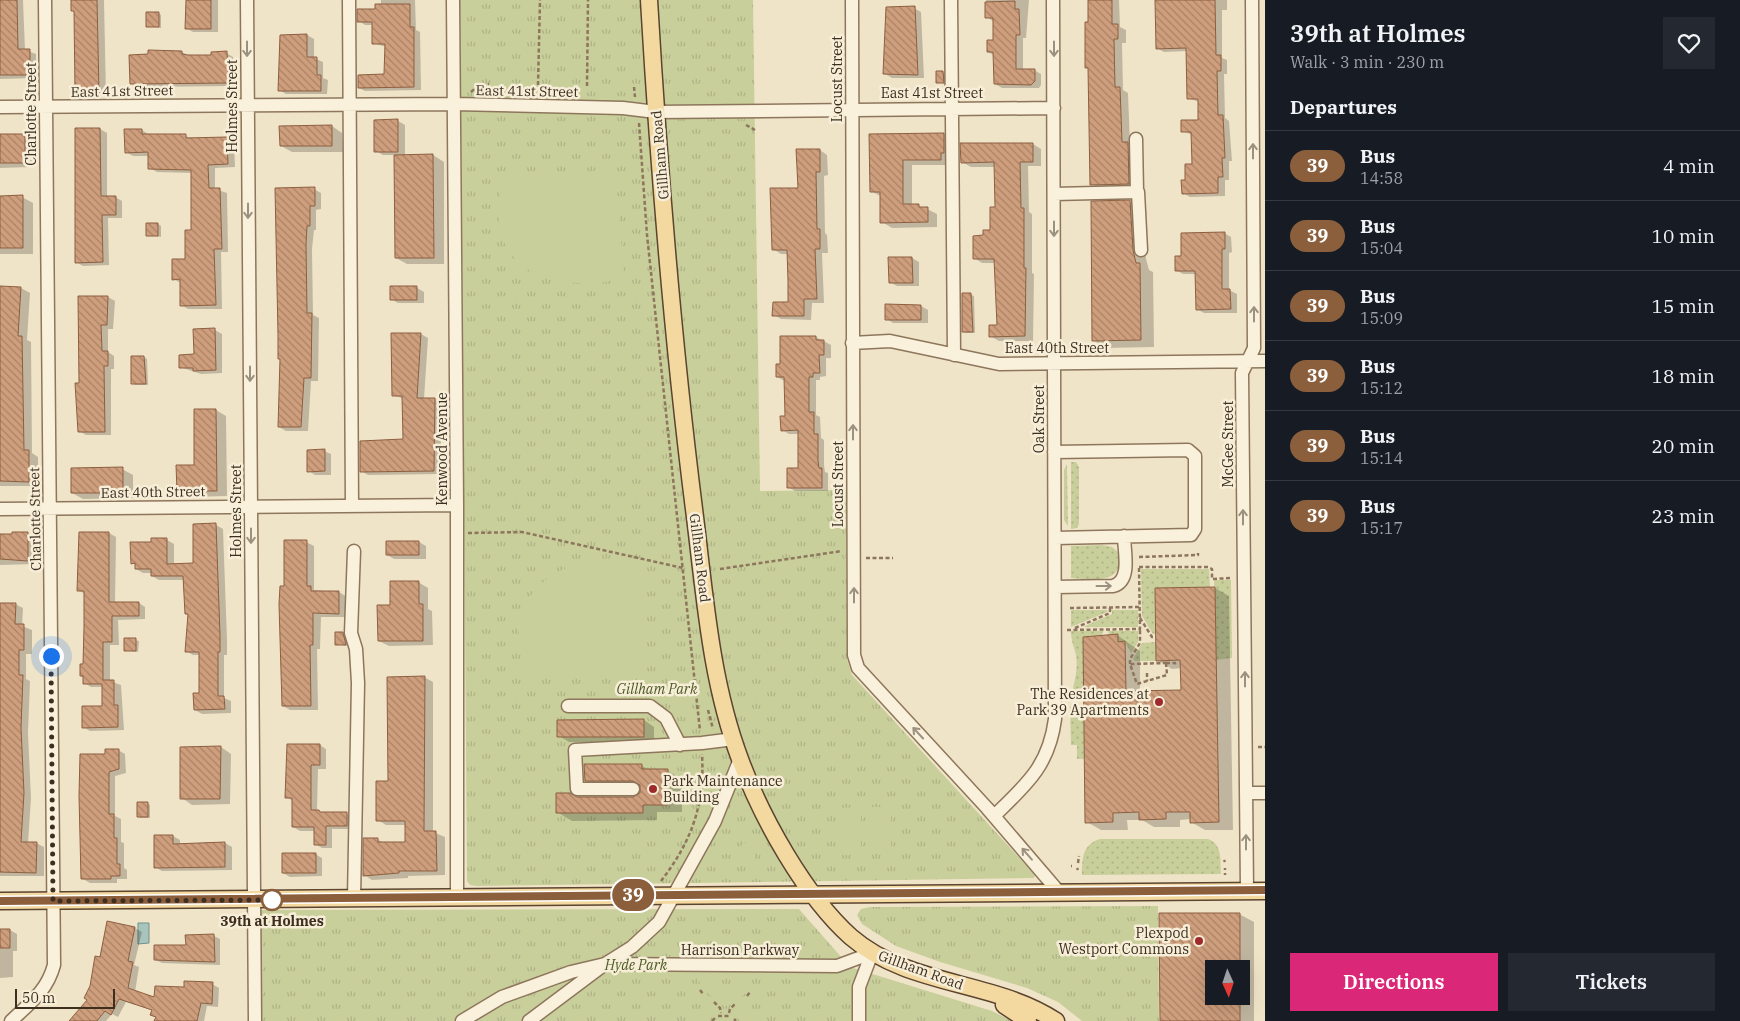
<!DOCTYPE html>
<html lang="en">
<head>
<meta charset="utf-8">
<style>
  body { margin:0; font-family:"IBM Plex Serif",serif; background:#242831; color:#f1f3f6; height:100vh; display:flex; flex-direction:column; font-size:19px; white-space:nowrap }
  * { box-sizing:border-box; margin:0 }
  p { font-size:16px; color:#9ea1a6 }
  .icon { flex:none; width:28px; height:28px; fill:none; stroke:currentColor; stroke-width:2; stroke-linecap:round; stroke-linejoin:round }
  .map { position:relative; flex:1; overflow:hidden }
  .drawer { display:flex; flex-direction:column; background:#171b24; width:475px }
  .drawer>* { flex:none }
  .badge { padding:0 10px; border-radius:16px; font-size:18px; line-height:32px }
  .needle { width:32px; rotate:177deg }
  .controls { position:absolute; left:1205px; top:960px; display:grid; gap:10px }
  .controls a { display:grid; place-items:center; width:45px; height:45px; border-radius:0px; background:#171b24; box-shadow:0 5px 20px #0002; font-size:25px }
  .scale { position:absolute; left:15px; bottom:12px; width:100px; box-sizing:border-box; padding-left:5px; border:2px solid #3d2e20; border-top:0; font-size:14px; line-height:18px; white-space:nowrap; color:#3d2e20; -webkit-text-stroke:4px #f7eed8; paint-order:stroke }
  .you { position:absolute; width:25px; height:25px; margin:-12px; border:4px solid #fff; border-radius:50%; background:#1a73e8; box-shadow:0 0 0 8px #1a73e833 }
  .map>.badge { position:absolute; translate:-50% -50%; box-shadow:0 0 0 2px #fff }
  h2 { padding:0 25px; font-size:19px; line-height:45px }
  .round { display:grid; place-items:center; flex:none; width:52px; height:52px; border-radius:0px; background:#242831 }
  .headline { display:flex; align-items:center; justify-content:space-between; height:85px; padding:0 25px }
  h1 { font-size:24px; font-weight:600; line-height:38px }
  .cta { display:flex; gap:10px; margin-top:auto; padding:10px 25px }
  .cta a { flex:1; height:58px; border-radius:0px; background:#db2777; color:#fff; font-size:20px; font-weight:600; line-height:58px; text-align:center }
  .cta a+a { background:#242831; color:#f1f3f6 }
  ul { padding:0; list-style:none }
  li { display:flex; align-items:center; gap:15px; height:70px; padding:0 25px; border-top:1px solid #363941 }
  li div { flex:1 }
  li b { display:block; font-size:19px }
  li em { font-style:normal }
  li .badge { min-width:55px; font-weight:700; text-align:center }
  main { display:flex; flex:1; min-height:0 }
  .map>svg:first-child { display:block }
  .grass { fill:url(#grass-dots) }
  .park { fill:url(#park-tufts) }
  .garden { fill:#c9cf9b }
  .water { fill:#a9c4bc; stroke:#6f938a }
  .shadow { fill:#0003; fill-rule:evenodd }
  .building { fill:url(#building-back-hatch); stroke:#8d5f41 }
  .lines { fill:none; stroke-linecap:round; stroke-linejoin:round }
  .minor-casing { stroke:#8d765c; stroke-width:15 }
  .major-casing { stroke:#5b4430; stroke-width:19 }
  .path { stroke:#8d765c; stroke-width:2.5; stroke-dasharray:4 2.5; stroke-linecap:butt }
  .minor { stroke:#faf1dc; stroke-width:12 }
  .major { stroke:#f3d9a0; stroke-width:16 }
  .oneway { stroke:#9c907e }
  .line-casing { stroke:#fff; stroke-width:11 }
  .line { stroke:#8b5e3c; stroke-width:8 }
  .walk { stroke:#3d2e20; stroke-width:5; stroke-dasharray:0 9 }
  .poi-dot { fill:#9e2a2b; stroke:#f7eed8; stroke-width:2 }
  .stop-dot { fill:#fff; stroke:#8b5e3c; stroke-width:2.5 }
  .labels { text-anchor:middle; stroke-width:5; stroke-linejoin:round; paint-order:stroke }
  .street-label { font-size:14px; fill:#3d2e20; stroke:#f7eed8 }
  .park-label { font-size:14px; font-style:italic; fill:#4d5a26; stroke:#f7eed8 }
  .poi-label { font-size:14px; fill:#3d2e20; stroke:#f7eed8; text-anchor:end }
  .stop-label { font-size:14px; font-weight:bold; fill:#3d2e20; stroke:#f7eed8 }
</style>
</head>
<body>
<main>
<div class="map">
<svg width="1265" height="1021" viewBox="0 0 1265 1021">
  <defs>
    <pattern id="grass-dots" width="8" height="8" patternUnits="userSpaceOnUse" patternTransform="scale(1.25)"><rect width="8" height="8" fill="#c9cf9b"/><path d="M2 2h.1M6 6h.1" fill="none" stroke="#aeb285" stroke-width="1.8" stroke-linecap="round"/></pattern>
    <pattern id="park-tufts" width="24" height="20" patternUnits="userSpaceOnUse" patternTransform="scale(1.25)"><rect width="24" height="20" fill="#c9cf9b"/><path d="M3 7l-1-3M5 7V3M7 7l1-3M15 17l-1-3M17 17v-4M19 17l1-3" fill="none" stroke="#aeb285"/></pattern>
    <pattern id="building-back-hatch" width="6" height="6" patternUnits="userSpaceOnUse" patternTransform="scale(1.25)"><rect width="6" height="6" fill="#cf9f7d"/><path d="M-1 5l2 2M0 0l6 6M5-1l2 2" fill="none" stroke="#a98266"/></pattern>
  </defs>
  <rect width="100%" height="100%" fill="#f0e4c8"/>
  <path class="grass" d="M1071 462H1076L1079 467V524L1077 528 1071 529Z
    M1067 464 1068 526 1064 520V470Z
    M1102 545 1112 547 1118 552C1127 584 1093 580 1071 578V546Z
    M1141 569H1209L1210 587 1155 588 1156 634H1153L1142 616Z
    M1214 580H1231L1232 658 1216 660Z
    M1071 610H1107V612L1071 627Z
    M1112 610H1138V627H1083L1112 614Z
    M1071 631H1103L1084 692H1072C1075 680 1078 668 1076 655 1074 647 1071 641 1071 631Z
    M1108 631H1138V642L1131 653 1125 642H1118V634H1109Z
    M1156 642V661H1135L1133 659 1142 643Z
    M1070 706H1084V759H1077V745H1071Z
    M1100 839H1208C1223 844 1220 861 1221 874L1082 875C1082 860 1082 844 1100 839Z"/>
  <path class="park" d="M460 0H753L760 491 846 490 847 659 852 675 1035 875 1034 878 477 886 470 885 467 881Z
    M1158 906 1159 1021H1082L1058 1002 1027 988 940 962 896 946 862 924 857 915 861 909 870 907Z
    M799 909 850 967 992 1011 1012 1021H262L261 910Z"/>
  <path class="garden" d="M605 170 616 179 624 274C614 283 594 284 580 283 516 282 485 241 504 178Z
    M599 561H616L646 565 642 669 632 677 528 674C520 658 515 626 523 609 528 596 543 581 554 574 566 566 585 564 599 561Z
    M861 807V855H839V808Z
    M868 807H891V854H869Z
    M744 842 755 856V864L736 865 734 863 736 853Z
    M698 977H708C711 993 726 996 738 989L745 977H753L746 993 724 1007C716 994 702 997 698 977Z
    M694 984 701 996 716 1008 715 1013 709 1021H702L708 1012V1007L689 991V986Z
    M757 985 765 986V992L741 1011 748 1021H740L734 1014V1008L749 998Z"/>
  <path class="water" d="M138 923H149V943L138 944Z"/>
  <path class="shadow" d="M0 0H23L25 50 36 54V78L0 79Z
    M72 0H104L106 96H83L77 92 75 12 72 11Z
    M186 0H218V32H193L186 28Z
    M381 0H415L416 30 420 32 421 90 365 91 359 88 385 75 386 47 373 43V25H365L359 21 376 10 381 5Z
    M986 0H1029L1026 38H1023V70H1034L1041 74V85L1039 88H1002L995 84V56L988 52 994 41V22L987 17Z
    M1090 0H1119L1120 27 1126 30V43H1122L1123 90 1128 93 1130 145 1135 148 1136 188 1100 189 1092 184 1090 69 1086 67Z
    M1156 0H1227V10H1222V58L1227 60V74H1224L1225 118 1229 121 1232 161H1229V180H1225V196L1190 197 1183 193 1193 165 1192 135 1183 131 1199 121V102L1188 98 1187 51 1164 52 1157 48Z
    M914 8 921 12 924 78H892L885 74Z
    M158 13 161 15V28L147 26Z
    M307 35 314 39V58L323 62V78L328 80 327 94H286L279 90Z
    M182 52 189 56H213L226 53 233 57 234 86 138 87 131 83Z
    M937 72 946 74V84L937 82Z
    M376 121H398L405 125V156L433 155 444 162V264H407L396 258 395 155H383L376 151Z
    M332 126 342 133 343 152H292L281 146Z
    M100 129 107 133V197H115L122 201V218H108L109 265 83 266 76 262Z
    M142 130 148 134 186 136 192 139 227 138 234 142 235 167 215 168V189L227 193 228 252H221L222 309H188L181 305V283L173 279 186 260 192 231V173L157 172 150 168V156H133L126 152Z
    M944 134 954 140 950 165H912V206L927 209 937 214V227L892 228 882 222V197L871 191 870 135Z
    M0 136H25L32 140V167L0 168Z
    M962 144H1033L1041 149V166H1028L1029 212 1032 214V273L1034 274 1033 341H999L990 336 998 326 995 263H982L974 258 984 237 991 231 996 209V167H971L962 162Z
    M820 150 827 155 828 175 824 176 825 233 827 235 828 253H822L824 303H812L811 320 781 319 774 315 790 303 788 254H781L773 249 799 189Z
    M276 189H314L321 193V209L316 210V230H314L312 249 313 315 319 318 318 381H311L308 431H286L279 427 282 400Z
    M0 197H22L33 203V254H0Z
    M1130 202 1143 209 1146 259 1149 270 1153 272 1154 347 1106 348 1093 340Z
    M158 224 161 226V237L148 235Z
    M1224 233 1231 237 1232 252 1229 253V290L1237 294V313H1204L1197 309V274H1183L1176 270Z
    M890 258H912L919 262V286H897L890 282Z
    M0 288H21L30 293 27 340 31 342 32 453 38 457V486H0Z
    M417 288 424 292V303H398L391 299Z
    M971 295 974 296 975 333H966L963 332Z
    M108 297 115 301 113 329H108V352L114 356V369H111V435H86L79 431 80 384Z
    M921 306 928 310V323H893L887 319Z
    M215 330 222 334V373L201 374 180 367 195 356Z
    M421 334 428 338 424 399H435L442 403 440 474 368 475 361 471 405 441 404 399 393 395Z
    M816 337 831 345V358H826V376L820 377V380H816V415L820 417 821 438 824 440V465L825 472 828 473V491H795L788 487 799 469V434H789L782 430 786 417 785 381 777 377 781 365Z
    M144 357 147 359 148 385H136L133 384Z
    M216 410 226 416 227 496 189 497 178 490 195 466Z
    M324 451 331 454V475H315L309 471Z
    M122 469 133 475V498L83 499 72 493Z
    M216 525 223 529 227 640V655H224V698L231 701V713L202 714 195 710 201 694 200 655H193L186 651 189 614 185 580H159L152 576V573H143L136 569V565L132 563 152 543 167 540 174 544V565L194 564Z
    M109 533 116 537 115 603H139L145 607V619L118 620 119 645H110V681L121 685 124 730 90 731 83 727 103 707V687H91L84 683V677L81 676 84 665 85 594 78 590Z
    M28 534 35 538V564L0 565V535Z
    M306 542 314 546V590L339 592 347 597V617H321L320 649H317L318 710H290L283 706 285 588Z
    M387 542H419L426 546V559H394L387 555Z
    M418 582 428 588V609L432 611 433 645 389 646 379 641 391 606Z
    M1215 588 1229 596 1233 830H1205L1191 822V819L1180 820V827H1154L1142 820H1127L1128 830H1101L1087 822 1117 635 1140 651V692H1182V668L1172 669 1157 660Z
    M0 604H15L23 608 22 626 32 630V654H26V679L30 681 28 733 31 798 28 843H36L44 847V876H0Z
    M343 633 346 635 348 646 336 644Z
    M135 640 139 641 138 652 125 650Z
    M424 677 433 682V832L445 837V875L408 876V878L372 880 364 875 378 840 385 843H406V825H386L378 820Z
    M644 720 654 727V742H569L559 736Z
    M320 745 326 749V769H318L317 811 324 813 347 814 354 817V829H332V848H322L315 844V831H300L293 827V801L286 797Z
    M221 747 231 754 230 804 192 805 182 798Z
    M118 750 125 754 126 773 115 776V816L121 819V842L124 843V868L127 870V879H117V883H90L83 879 106 755Z
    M641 765 650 771H668L682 779V812H657V820L572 821 557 812 577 798H633L641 793V789H600L586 780Z
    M147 803 150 805V818H141L138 817Z
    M173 836 180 840V845L225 843 232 847V870L162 871 155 867Z
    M315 854 322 858V876L290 877 283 873Z
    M1239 914 1254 922V1021H1161ZM1214 969H1241V996H1214Z
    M108 922 135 928 142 932 134 965 139 967 135 992 155 999 185 988 212 984 219 988 218 1007 207 1006 204 1021H156L157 1017 153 1010 126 1002 118 1017 112 1014 106 1021H71L89 999Z
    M0 930H10L17 934V951H13V977L0 978Z
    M214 936 220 939V965L162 963 156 960Z"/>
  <path class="building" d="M0 0H17L18 49H30V75H0Z
    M71 0H97L99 93H75L74 11H71Z
    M186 0H211V29H185Z
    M1088 0H1112V24H1118V39H1114L1115 87H1120L1122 142H1128L1129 184 1090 185 1088 68H1085V22H1088Z
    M1155 0H1215L1216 55H1221V71H1217L1218 115H1223L1225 158H1222L1223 177H1218V193L1182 194 1181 180H1185V164H1192L1191 132H1181V120H1198V99H1187L1186 48 1156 49Z
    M1015 1V9H1019L1020 35H1016V69H1035V81L1031 85 994 84 993 52H987V40H993V18H985V2Z
    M375 4H410V27H414V87L358 88V75L384 74 385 44H372V22H357V9H375Z
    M915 6 918 75 883 74 886 7Z
    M146 12H159V27H146Z
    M307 34V57H317V75H321V91H278L280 35Z
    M148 50 182 51V54L188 55H211V52L227 51 228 83 130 84 129 55 148 54Z
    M936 71H943L944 83H936Z
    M398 119V152H374V120Z
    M332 125V146H280L279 126Z
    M75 128H100L101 196H116V215H102L103 262 75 263Z
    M124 129H142V134H186V138L227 137 228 164 208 165 209 188H220L222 249H214L216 305 180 306V279L172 280V259H185V230H191V170L148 169V152L125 153Z
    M944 133V153H941V160H903V204H919V207H928V222L880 223V192H870L869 134Z
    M0 134H25V163H0Z
    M960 143H1033V162H1020L1021 208H1024V268H1026L1025 336 989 337V325H997L994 259H973V236L983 235V230H990V207H995L994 162 961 163Z
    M796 149H820V172H816L817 229H820V249H815L817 299H804V316H772L773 302H788V281L787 250H772L770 188H798Z
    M433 154 434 258H395L394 155Z
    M315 187V206H310V226H307L306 244 307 313H312L311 378H304L301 427H278L280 359H278V335L275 188Z
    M23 195V248H0V196Z
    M1130 200 1133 250 1136 263H1140L1141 340 1092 341 1091 201Z
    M146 223H158V236H146Z
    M1225 232V249H1222V289H1230L1231 309 1196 310 1195 271H1175V256H1181V233Z
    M888 257H912L913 283H889Z
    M0 286 21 287 18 336H22L24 450H29V482L0 481Z
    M390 286H417V300H390Z
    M962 293H971L973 332H962Z
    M78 296H108L107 325H101L102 351H108V366H104L105 432H78L75 383H79Z
    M885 304 921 305V320H885Z
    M215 328 216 370 193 371V368H179V355L194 354 193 329Z
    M391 333H421L417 398H435L434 471 360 472V441L403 439 402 396H392Z
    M780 336H816V340H824V355H819L820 373H813V377H809V412H814V434H818V461L819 468H822V488H787V468H798V430L781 431 780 416H785L784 377H776V364H780Z
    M131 356H144L146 384H131Z
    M194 409H216L217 491H177L176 465H194Z
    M325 449V471L307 472V450Z
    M123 467V493H71V468Z
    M216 523 220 635V652H218V696H224L225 709 194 710 193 693H199V652H185L188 614H185L183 576H151V569H135V563L131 564 130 542H151V538H167V564L193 563V524Z
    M12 532H28V561L0 559V534H12Z
    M79 532H109V602H139V616H112V642H103V680H114V705H118V727L82 728V706H102V684H83V676H80V664H83L84 627V591H77Z
    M284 540H307V586H311V591H339V614L313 613V645H310L311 706H282L279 604 280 586H284Z
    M386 541H419V555H386Z
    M390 581H419V604H423V641H378L377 605H390Z
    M1215 587 1219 822 1190 823V812H1166V819L1139 820V812L1113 813V822L1085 823 1083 637 1118 634V642L1125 641 1126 691 1181 690 1180 660 1156 661 1155 588Z
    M0 603H16L15 624H24V650H19V675H23L21 728 24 793 21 842H37L36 873 0 872Z
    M335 632H343L346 645H335Z
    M124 638H136V651H124Z
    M425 676 424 831H436L437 871H399V873L363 876V838H378V842H405V821H376V781H388L387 677Z
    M644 719V737H557V720Z
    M287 744H320V765H311V810H319L320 812H347V826H326V845H314V827H292V798H285Z
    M221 746 220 799H180V747Z
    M105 749H119V769L109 772V814H114V838H117V864H120V876H111V879H81L79 796 80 754H105Z
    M584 764H642V769H668V805H643V813H556V793H570L577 797H633L640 793V785L633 781H585Z
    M137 802H148V817H137Z
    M154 835H173V844L225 842V867L154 868Z
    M282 853H316V873H282Z
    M1159 913H1240V969H1214V996H1240V1021H1160Z
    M107 921 135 927 128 961 133 962 128 988 154 997 155 986 184 987V981L213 982 212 1004 201 1003 197 1021H154L156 1017 150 1015 152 1010 119 999 111 1015 105 1011 97 1021H69L87 1000 84 998 90 986 95 956 100 957Z
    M0 929H10V948H0Z
    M214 934 215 962 154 960V945H186L185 935Z"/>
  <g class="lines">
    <g class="minor-casing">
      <path id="minor" d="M247 0 255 1021
        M349 0 352 506
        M453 0 457 505V898
        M852 0 854 655 858 668 987 808 1058 891
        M951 0 954 355
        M0 107 455 104 623 108 656 112 1054 108
        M1136 139 1137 192
        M1054 194 1138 192 1141 250
        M852 343 890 341 999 364 1265 361
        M1054 452 1188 450 1195 456V529L1191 535 1055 538
        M0 509 457 505
        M1055 587 1113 586C1132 581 1124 551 1124 536
        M568 706H650L666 718 680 745
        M633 789H577L575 750 702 743 734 739
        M1246 793H1265
        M994 816C1026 785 1049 766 1055 719L1053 0
        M1247 891 1242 373 1254 348 1252 0
        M354 899 358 683 356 649 351 633 354 551
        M11 1021C30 1003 47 991 54 965L45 0
        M462 1021 502 997 571 972 605 964 837 966 872 953
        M529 1021 605 964 632 947 659 922 715 821 740 759
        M859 1021V987L872 953"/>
    </g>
    <g class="major-casing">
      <path id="major" d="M649 0C659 172 673 345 695 517 705 598 711 682 740 759 761 817 805 896 851 937 909 987 994 980 1056 1021
        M0 901 1265 891
        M1004 1005 1028 1021"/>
    </g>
    <path class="path" d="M538 85 540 0
      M587 86 588 0
      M634 87 635 97
      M471 92 479 85 489 84
      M639 123 647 235 700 731
      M746 125 755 130
      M468 533 522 532 683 568
      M1139 557 1198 555V553
      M866 558H893
      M1139 567H1208L1212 569V579L1231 578
      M720 569 842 551
      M1070 608 1140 607
      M1140 618 1152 637H1156
      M1075 628 1110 613V608
      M1067 630 1140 629 1139 568
      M1166 663 1167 675 1137 684 1130 664Z
      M1166 663H1175V666
      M1130 664V659L1140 643V629
      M1147 673V681
      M708 710 713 729
      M1258 747H1265
      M1224 860 1225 862
      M1078 863 1079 856
      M1071 866H1072
      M1077 868 1078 870
      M1225 870V868
      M1225 873V875
      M661 881C692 841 705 804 702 754
      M700 990 704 995
      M747 996 750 992
      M714 1002 720 1008 721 1013
      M729 1013 730 1009 736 1003
      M718 1016H731
      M734 1019 736 1021
      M712 1021 715 1018"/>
    <use href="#minor" class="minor"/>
    <use href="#major" class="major"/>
  </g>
  <defs><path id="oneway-shaft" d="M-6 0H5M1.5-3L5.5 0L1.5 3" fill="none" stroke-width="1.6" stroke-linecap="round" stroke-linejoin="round" transform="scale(1.25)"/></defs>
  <g class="oneway">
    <use href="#oneway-shaft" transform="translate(247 49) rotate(90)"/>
    <use href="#oneway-shaft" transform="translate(1054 49) rotate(90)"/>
    <use href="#oneway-shaft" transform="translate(1253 151) rotate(-90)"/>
    <use href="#oneway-shaft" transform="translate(248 211) rotate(90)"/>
    <use href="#oneway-shaft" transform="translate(1054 229) rotate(90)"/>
    <use href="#oneway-shaft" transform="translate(1254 314) rotate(-90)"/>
    <use href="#oneway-shaft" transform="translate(250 374) rotate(90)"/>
    <use href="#oneway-shaft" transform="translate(853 432) rotate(-90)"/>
    <use href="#oneway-shaft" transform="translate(1243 517) rotate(-90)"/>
    <use href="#oneway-shaft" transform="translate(251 536) rotate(90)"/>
    <use href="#oneway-shaft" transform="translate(1104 586)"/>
    <use href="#oneway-shaft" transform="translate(854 595) rotate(-90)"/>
    <use href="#oneway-shaft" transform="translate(1245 679) rotate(-90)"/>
    <use href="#oneway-shaft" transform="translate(918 733) rotate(-133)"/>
    <use href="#oneway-shaft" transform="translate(1246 842) rotate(-90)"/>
    <use href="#oneway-shaft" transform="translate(1027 854) rotate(-131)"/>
  </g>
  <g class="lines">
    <g class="line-casing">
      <path id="line" d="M0 901 1265 890"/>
    </g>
    <use href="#line" class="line"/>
    <path class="walk" d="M51 656 53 901 272 900"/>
  </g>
  <g class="poi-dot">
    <circle cx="1159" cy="702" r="5"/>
    <circle cx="653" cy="789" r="5"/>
    <circle cx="1199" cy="941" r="5"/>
  </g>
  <circle class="stop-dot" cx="272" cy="900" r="10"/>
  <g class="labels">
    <g class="street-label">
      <text transform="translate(837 79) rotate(-90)" y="5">Locust Street</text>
      <text transform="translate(122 91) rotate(-1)" y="5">East 41st Street</text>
      <text transform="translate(527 91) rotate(1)" y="5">East 41st Street</text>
      <text x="932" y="98">East 41st Street</text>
      <text transform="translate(232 106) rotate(-90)" y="5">Holmes Street</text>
      <text transform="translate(31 114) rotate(-90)" y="5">Charlotte Street</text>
      <text transform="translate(660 155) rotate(-95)" y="5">Gillham Road</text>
      <text x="1057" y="353">East 40th Street</text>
      <text transform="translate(1039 419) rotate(-90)" y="5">Oak Street</text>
      <text transform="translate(1228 444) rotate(-90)" y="5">McGee Street</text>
      <text transform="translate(442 449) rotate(-90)" y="5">Kenwood Avenue</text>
      <text transform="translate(838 484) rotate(-90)" y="5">Locust Street</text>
      <text transform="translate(153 492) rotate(-1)" y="5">East 40th Street</text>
      <text transform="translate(236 511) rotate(-90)" y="5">Holmes Street</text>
      <text transform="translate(35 519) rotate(-91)" y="5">Charlotte Street</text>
      <text transform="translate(700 558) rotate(83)" y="5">Gillham Road</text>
      <text x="740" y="955">Harrison Parkway</text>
      <text transform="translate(921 970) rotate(20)" y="5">Gillham Road</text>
    </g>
    <g class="park-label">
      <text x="657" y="694">Gillham Park</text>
      <text x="636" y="970">Hyde Park</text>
    </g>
    <g class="poi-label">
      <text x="1149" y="699">The Residences at<tspan x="1149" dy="16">Park 39 Apartments</tspan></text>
      <text x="663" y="786" text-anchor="start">Park Maintenance<tspan x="663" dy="16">Building</tspan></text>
      <text x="1189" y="938">Plexpod<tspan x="1189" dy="16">Westport Commons</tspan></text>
    </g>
    <g class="stop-label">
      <text x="272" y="926">39th at Holmes</text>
    </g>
  </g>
</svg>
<div class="controls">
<a><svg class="needle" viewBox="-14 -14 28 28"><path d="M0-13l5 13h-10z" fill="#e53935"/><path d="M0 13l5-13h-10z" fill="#9ea1a6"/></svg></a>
</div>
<div class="scale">50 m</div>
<div class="you" style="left:51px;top:656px"></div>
<b class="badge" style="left:633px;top:895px;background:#8b5e3c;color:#fff">39</b>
</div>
<section class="drawer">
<div class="headline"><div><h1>39th at Holmes</h1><p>Walk · 3 min · 230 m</p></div><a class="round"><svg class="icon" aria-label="heart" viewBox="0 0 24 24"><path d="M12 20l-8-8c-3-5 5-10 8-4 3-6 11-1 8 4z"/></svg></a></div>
<h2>Departures</h2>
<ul>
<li><span class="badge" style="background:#8b5e3c;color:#fff">39</span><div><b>Bus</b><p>14:58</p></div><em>4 min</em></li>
<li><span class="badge" style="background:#8b5e3c;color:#fff">39</span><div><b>Bus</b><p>15:04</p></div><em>10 min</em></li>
<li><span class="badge" style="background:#8b5e3c;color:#fff">39</span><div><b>Bus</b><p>15:09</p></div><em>15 min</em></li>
<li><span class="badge" style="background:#8b5e3c;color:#fff">39</span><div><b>Bus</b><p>15:12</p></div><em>18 min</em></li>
<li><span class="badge" style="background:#8b5e3c;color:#fff">39</span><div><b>Bus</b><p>15:14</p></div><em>20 min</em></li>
<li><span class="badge" style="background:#8b5e3c;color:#fff">39</span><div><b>Bus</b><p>15:17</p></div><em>23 min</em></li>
</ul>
<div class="cta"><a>Directions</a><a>Tickets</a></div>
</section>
</main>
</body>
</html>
